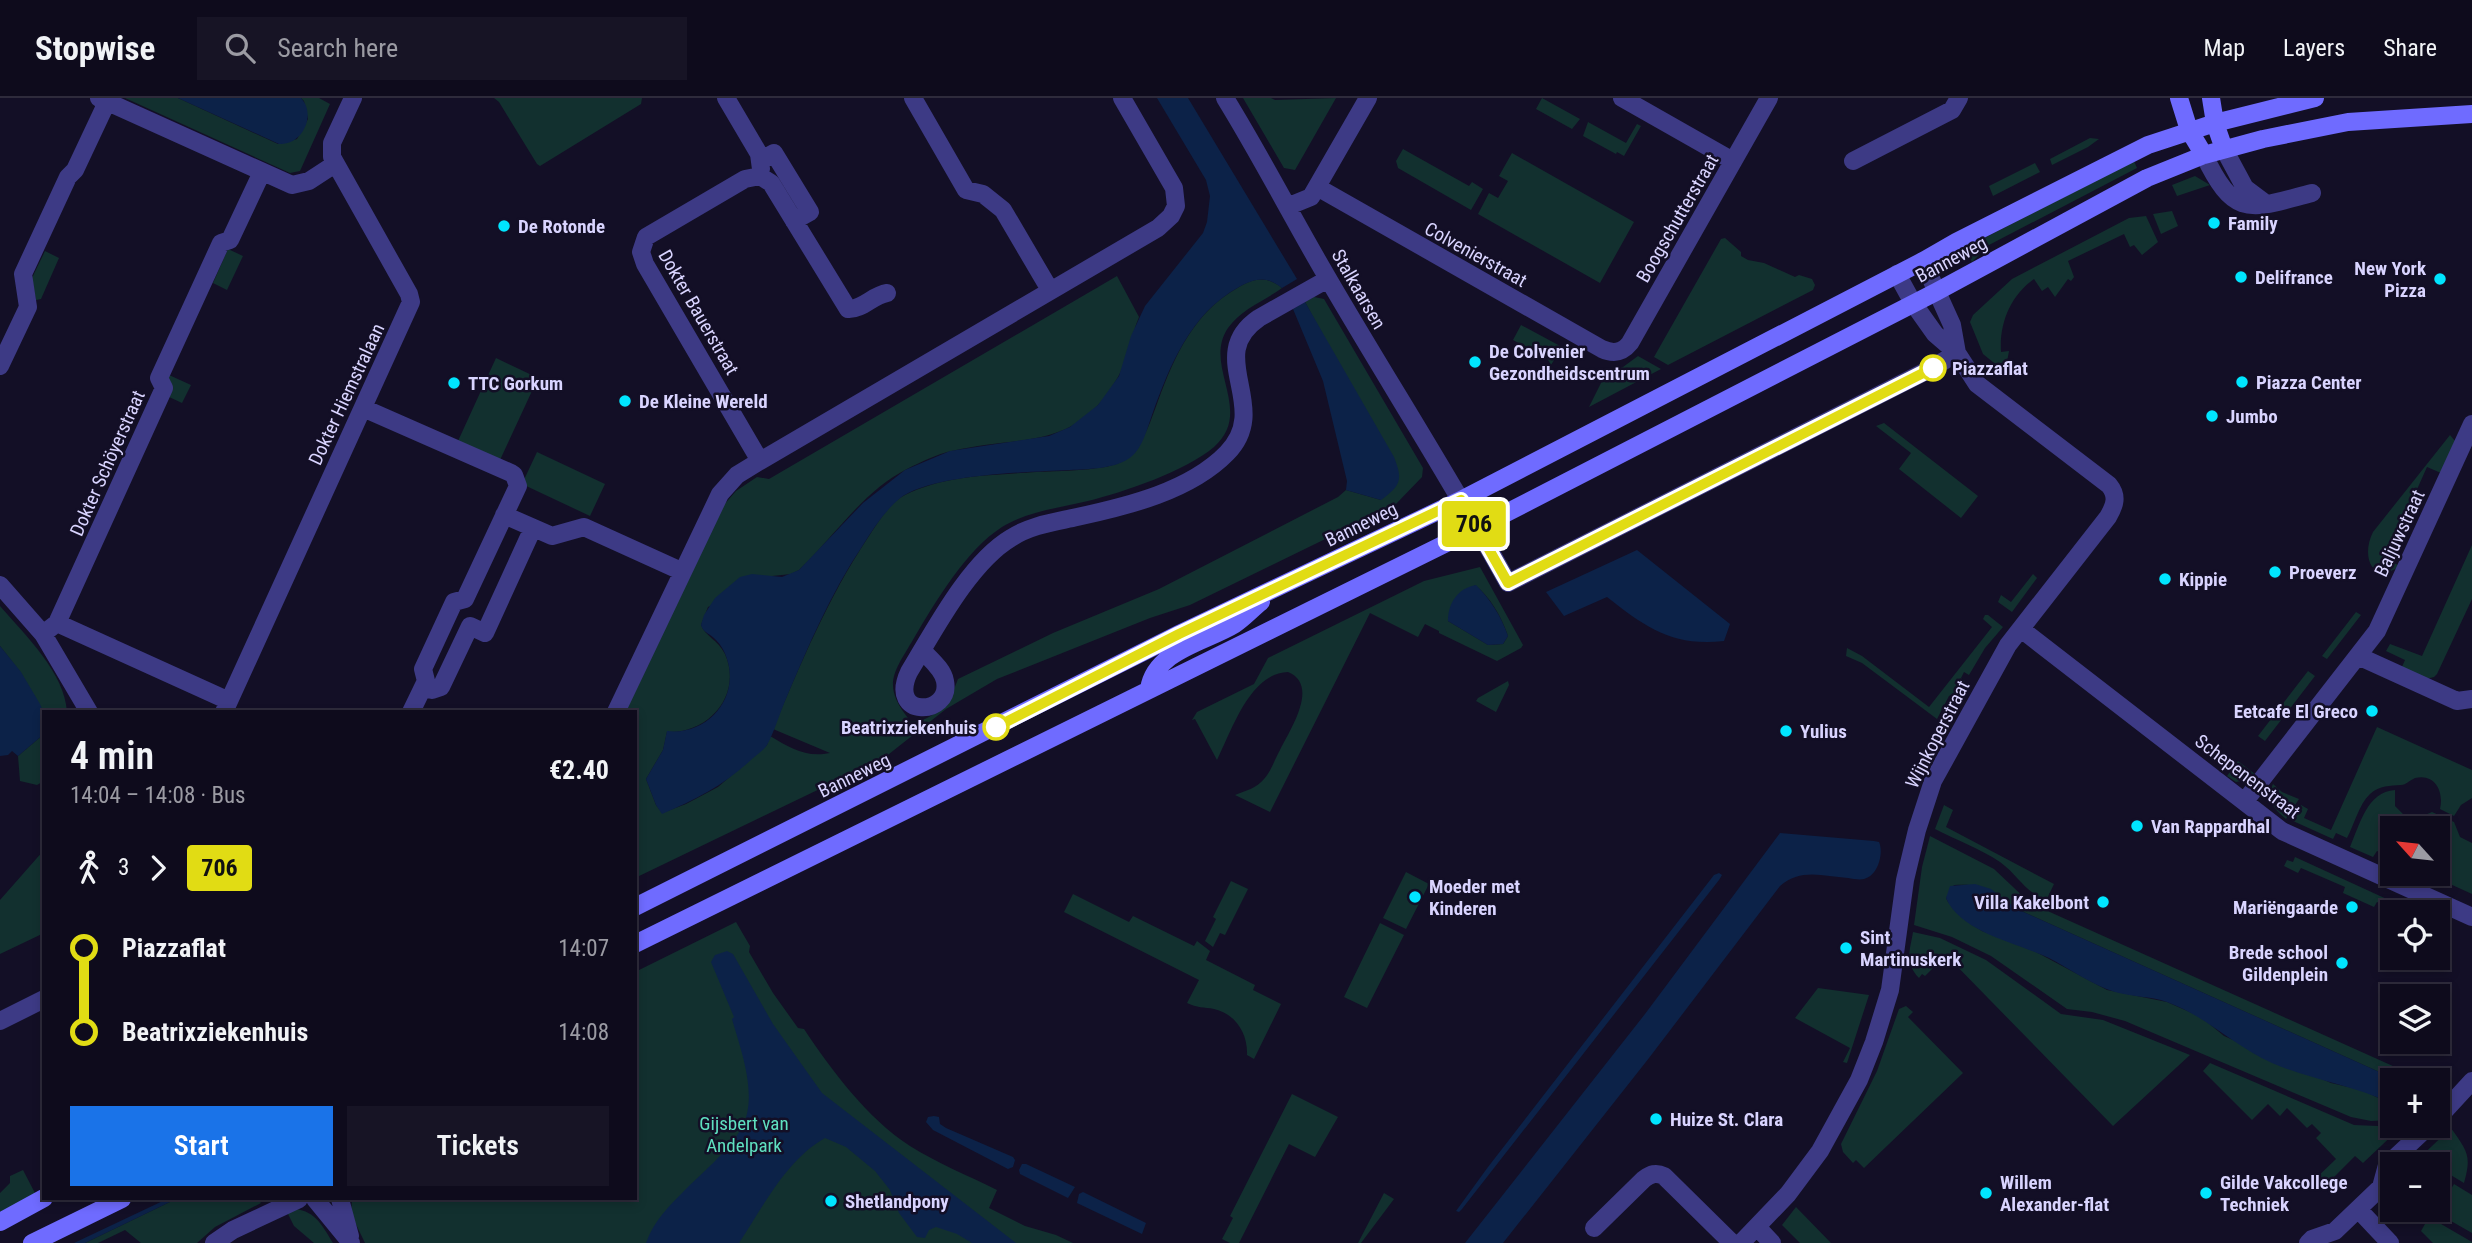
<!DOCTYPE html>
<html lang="en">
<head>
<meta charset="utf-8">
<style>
  body { margin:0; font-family:"Roboto Condensed",sans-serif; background:#171425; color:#f1f3f6; height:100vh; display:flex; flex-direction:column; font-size:26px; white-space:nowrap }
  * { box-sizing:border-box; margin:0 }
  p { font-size:23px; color:#9b9ba3 }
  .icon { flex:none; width:38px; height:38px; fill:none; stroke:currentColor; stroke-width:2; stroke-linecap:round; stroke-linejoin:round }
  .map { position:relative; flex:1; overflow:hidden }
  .drawer { position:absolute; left:42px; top:612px; width:595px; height:490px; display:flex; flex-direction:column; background:#0e0b1c; border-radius:0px; box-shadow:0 4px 10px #0003,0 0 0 2px #2e2b3b }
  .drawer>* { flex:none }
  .badge { padding:0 14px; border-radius:5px; font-size:24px; line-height:46px }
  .needle { width:46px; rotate:297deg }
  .buttons { position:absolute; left:2380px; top:718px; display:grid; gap:14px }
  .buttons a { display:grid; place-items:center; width:70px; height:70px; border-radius:0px; background:#0e0b1c; box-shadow:0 4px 10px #0003,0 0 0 2px #2e2b3b; font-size:35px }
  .map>.badge { position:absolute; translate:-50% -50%; box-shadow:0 0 0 4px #fff }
  .legs { display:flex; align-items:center; gap:10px; height:77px; padding:0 28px; font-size:23px }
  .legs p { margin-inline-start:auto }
  .headline { display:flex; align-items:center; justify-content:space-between; height:119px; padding:0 28px }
  h1 { font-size:38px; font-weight:600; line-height:52px }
  .action { display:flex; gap:14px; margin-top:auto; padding:14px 28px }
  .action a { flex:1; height:80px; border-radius:0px; background:#1a73e8; color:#fff; font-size:28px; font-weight:600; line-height:80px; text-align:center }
  .action a+a { background:#171425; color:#f1f3f6 }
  ul { padding:0 28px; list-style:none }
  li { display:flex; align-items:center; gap:24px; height:84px; font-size:26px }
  li i { display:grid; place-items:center; width:10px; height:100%; margin:0 9px; background:currentColor }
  li i::after { content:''; width:18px; height:18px; margin:-9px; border:5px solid; border-radius:50%; background:#0e0b1c }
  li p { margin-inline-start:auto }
  li:first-child i { background:linear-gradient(#0000 50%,currentColor 0) }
  li:last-child i { background:linear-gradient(currentColor 50%,#0000 0) }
  header { display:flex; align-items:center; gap:42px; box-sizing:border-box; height:98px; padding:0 35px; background:#0e0b1c; border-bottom:2px solid #2e2b3b }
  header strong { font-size:33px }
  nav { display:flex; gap:38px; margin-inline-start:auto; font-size:24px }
  .search { width:490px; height:63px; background:#171425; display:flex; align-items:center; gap:18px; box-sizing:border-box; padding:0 24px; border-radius:0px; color:#9b9ba3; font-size:26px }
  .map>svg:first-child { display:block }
  .green { fill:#12302f; fill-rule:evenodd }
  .water { fill:#0c2248 }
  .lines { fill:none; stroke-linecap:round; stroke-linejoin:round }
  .street { stroke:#3d3a85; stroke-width:18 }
  .secondary { stroke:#6f6bff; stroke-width:18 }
  .line-1-casing { stroke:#fff; stroke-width:16 }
  .line-1 { stroke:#e1dc14; stroke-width:10 }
  .poi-dot { fill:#00e5ff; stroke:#130f26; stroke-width:2.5 }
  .stop-1-dot { fill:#fff; stroke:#e1dc14; stroke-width:3.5 }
  .labels { text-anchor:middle; stroke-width:5; stroke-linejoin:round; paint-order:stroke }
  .street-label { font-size:19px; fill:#d9d4ff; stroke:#130f26 }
  .poi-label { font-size:19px; font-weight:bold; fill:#d9d4ff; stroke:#130f26; text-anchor:start }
  .stop-label { font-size:19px; font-weight:bold; fill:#d9d4ff; stroke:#130f26; text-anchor:start }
  .park-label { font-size:19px; fill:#5fe0c0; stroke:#130f26 }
</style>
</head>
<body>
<header>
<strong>Stopwise</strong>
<div class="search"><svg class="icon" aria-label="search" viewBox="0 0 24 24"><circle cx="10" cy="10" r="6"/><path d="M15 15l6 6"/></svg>Search here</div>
<nav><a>Map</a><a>Layers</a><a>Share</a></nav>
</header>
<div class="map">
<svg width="2472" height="1145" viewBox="0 0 2472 1145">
  <rect width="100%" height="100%" fill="#130f26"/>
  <path class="green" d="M125 0H178L278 46 297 41 308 21 304 3 301 0H319L330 6 300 73 290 75Z
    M494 0H642L641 6 540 68 537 66 499 4Z
    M1243 0H1271L1275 2 1336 0 1295 72 1284 70Z
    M1542 0 1580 21 1572 31 1536 11Z
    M1588 24 1626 45 1637 26 1641 28 1624 58 1617 54 1616 56 1583 38Z
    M2090 40 2099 41 2088 49 2052 67 2050 61Z
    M1403 51 1469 88 1472 84 1483 91 1471 112 1398 70 1396 63Z
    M1512 55 1634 124 1600 185 1478 116 1489 95 1498 100 1508 83 1499 78Z
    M2134 63 2137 70 1989 147 1972 164 1965 150Z
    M2035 65 2040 74 1993 98 1989 88Z
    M2195 78 2210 87 2177 98 2172 87Z
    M2172 113 2178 128 2161 136 2153 116Z
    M2146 118 2158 144 2142 157 2134 147 2130 149 2124 136 2068 163 2074 179 2071 183 2068 181 2055 199 2048 189 2042 193 2034 181C2011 197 1999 225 2001 254L2009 253 2007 264 1999 269 1983 256 1970 224 1973 217 2012 181 2129 120Z
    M1725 140 1741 154V158L1748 162 1764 165 1795 179 1799 177 1812 181 1815 187 1813 192 1668 267 1654 259 1721 141Z
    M228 151 243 158 227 192 213 185Z
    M45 153 59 160 41 201 36 202 32 180Z
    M1117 178 1139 219C1131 238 1128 262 1118 279 1075 355 1022 336 952 353 937 356 921 364 907 371 863 393 834 439 799 472L791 476 772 478 708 509 701 527C705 538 718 542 725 556 743 596 709 636 667 634L663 652 646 681 656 707 662 715 686 706 718 689 767 647 770 638C790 650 806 660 830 655L773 631C801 565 828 500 867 441 877 426 889 405 905 397 944 377 993 377 1036 374 1054 373 1112 373 1124 362 1145 344 1149 327 1158 303 1175 257 1194 214 1239 189 1255 180 1267 178 1282 190 1266 202 1241 211 1228 230 1202 268 1255 313 1214 349 1186 373 1124 394 1088 403 1059 410 1028 413 1002 429 966 452 936 503 914 540 895 573 881 586 908 620L905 623C930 629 951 602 958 581L1053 535 1159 491 1338 399 1346 392 1381 402 1325 241 1305 204 1314 199 1324 201 1423 370 1422 379 1395 407 1190 507 1150 520 997 581 946 611 884 660 635 780V614H624L722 409 736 393 757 379 769 381Z
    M1521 227 1562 249 1551 267 1547 260 1513 242Z
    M1638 258 1661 271 1589 309 1606 275 1623 269Z
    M496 260 538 280 500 362 458 343Z
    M169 277 191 287 182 305 167 298Z
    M1884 325 1978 398 1961 420 1899 371 1911 355 1876 328Z
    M2450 337 2455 343 2441 375 2427 369 2386 461 2400 468C2371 488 2361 457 2373 434Z
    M537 354 605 386 590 418 522 386Z
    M2472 447V501L2437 576 2434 579 2426 581 2401 571 2405 562 2386 553 2390 546 2422 558Z
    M1480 469 1523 547 1521 550 1497 563 1439 535V533L1425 526 1418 539 1370 515 1270 714 1235 697C1245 693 1257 690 1264 681 1271 673 1275 661 1280 652 1290 632 1320 587 1288 574 1250 575 1232 632 1217 662L1195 621 1192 622 1197 614 1254 586 1268 560 1424 483ZM1475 487C1491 500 1501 518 1508 538L1503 546 1488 547 1448 523Z
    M2033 476 2037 480 2012 514 1998 504 2001 497 2011 504Z
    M0 508C25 537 65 575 67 614L44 616 21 575 0 548Z
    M2356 514 2361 517 2327 561 2322 558Z
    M1985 517H1988L2003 529 1985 550 1969 577 1964 574 1961 580 1965 583 1959 593 1949 598 1937 621 1862 565 1846 558 1847 550 1862 558 1929 609 1992 529 1983 521Z
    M2308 573 2315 578 2265 643 2258 638Z
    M1508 583 1509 587 1496 614 1476 603 1478 600Z
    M2377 629 2472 672V700L2461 707 2454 718 2440 711C2444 695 2436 675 2415 680 2410 682 2406 687 2401 687 2390 688 2380 687 2370 696 2359 706 2354 727 2347 740L2336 735 2333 741 2293 723 2301 707 2308 711 2304 720 2331 732Z
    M44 636V683L37 687 20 683 18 658Z
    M2238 663 2255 676 2251 681 2236 684 2227 678Z
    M2273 686 2282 694 2299 701 2286 721C2274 711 2265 702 2273 686Z
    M2395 692V708L2404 717 2416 721 2432 714 2454 724 2460 739 2472 745V796L2426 775H2438V730H2392V760L2377 753 2373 759 2350 749C2360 726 2367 694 2395 692Z
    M1944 707 1953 712 1946 729 2054 786 2046 803C2022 791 2019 778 2000 764 1981 751 1956 742 1935 731Z
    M1930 738 1994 771 2030 805 2424 982H2397L2017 811C1992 794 1986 785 1954 787L1946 800 1948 804 1969 825 1982 833 2036 854 2107 892 2167 904 2201 919 2224 938 2331 985 2361 992 2392 1006V1022L2371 1023 2351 1019 2125 923 2092 914 2067 911 1991 858 1952 839 1914 827 1922 769Z
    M44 752V835L0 856V802Z
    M2295 759 2415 814H2399L2377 804 2374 809 2343 795 2345 789 2301 770 2298 775 2284 768 2287 762 2293 764Z
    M1406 774 1429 786 1406 831 1383 820Z
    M1231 783 1248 791 1225 837 1220 835 1213 849 1205 843 1216 821 1213 819Z
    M1073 796 1129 824 1133 818 1194 848 1197 843 1210 853 1206 862 1255 887 1253 892 1281 906 1254 961 1247 957C1248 936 1236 916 1214 911 1204 909 1197 910 1187 905L1199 882 1064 814Z
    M736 824 750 848 749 854 773 895 798 930 804 931C832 973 867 1020 910 1048 937 1065 969 1078 997 1092L989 1110 1025 1128 1056 1137 1073 1145H365L351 1116 352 1101H635V874Z
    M1380 825 1404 837 1367 910 1344 899Z
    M1913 834 1940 840 1986 862 2061 916 2103 922 2190 957 2113 1028 1946 857 1925 878 1922 876 1919 880C1904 864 1910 853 1913 834Z
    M1818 890 1869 897 1847 965 1843 964 1850 950 1795 920Z
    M1906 908 1913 914 1908 919 1963 975 1864 1070 1856 1062 1853 1065 1843 1054 1841 1046 1877 973 1899 911Z
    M2210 965 2354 1027 2401 1029 2363 1065 2355 1058 2320 1093 2312 1084 2336 1061 2316 1040 2321 1035 2312 1026 2307 1030 2287 1010 2280 1018 2268 1006 2252 1022 2203 973Z
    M1292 996 1338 1019 1315 1059 1289 1046 1239 1145H1230L1222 1141 1233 1120 1230 1118Z
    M2451 1030C2467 1053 2472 1057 2464 1085L2449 1076 2438 1095V1066H2413Z
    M23 1072 36 1097 0 1114V1095L10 1085V1078Z
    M2454 1086 2472 1097V1135L2437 1115Z
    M1384 1095 1394 1101 1361 1145H1358Z
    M176 1101H258L261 1105 215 1129 197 1145H141L125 1132 98 1145H85Z
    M1796 1109 1831 1145H1800L1782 1127Z
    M295 1111C316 1113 323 1129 333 1145H314L294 1128 287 1114Z
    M2429 1119 2472 1144V1145H2433L2421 1133Z"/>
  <path class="water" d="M178 0H301C317 17 302 48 279 46Z
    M1157 0H1188L1297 181 1282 190C1267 178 1256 180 1239 189 1190 216 1170 267 1152 317 1147 331 1143 349 1131 359 1116 371 1088 371 1070 372 1029 374 930 376 899 401 884 414 873 431 863 447 830 496 808 549 785 603 780 615 773 637 767 647 764 652 756 657 752 661 726 686 695 702 662 716L656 707 646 681 663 652 667 633C707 638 740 600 727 561 725 554 721 547 716 542 710 535 704 536 701 527L704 517 715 500 740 479 752 476 782 479 799 472 863 405 905 372 950 353 1049 338 1070 329 1098 307 1119 278 1131 238 1145 208 1203 135 1207 124 1210 98 1206 82Z
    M1305 204 1394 359C1403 382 1401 387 1381 402L1346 392 1347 383 1323 283 1293 211Z
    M1637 452 1730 526 1724 543C1673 549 1645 529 1607 499L1564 518 1546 494Z
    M1476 487C1491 502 1501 518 1508 538L1503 546 1488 547 1448 523C1448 505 1458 490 1476 487Z
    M0 548 21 574 40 606 44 616V636L18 658 12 653 8 657 0 658Z
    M1780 735 1874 743 1879 744C1884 755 1878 778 1864 781 1860 782 1853 781 1848 780 1823 778 1800 770 1780 788L1649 960 1503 1145H1465L1645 916Z
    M1719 775 1722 777 1719 782 1462 1111 1459 1114 1456 1113 1488 1069 1714 777Z
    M1975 786 1991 791 2017 811 2397 982H2392V1006C2354 987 2311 982 2272 965 2234 948 2206 918 2167 904 2150 898 2132 899 2115 894 2092 887 2070 871 2049 860 2018 845 1961 835 1946 800L1950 788Z
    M727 853 733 856 773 926 822 995 1016 1145H972L957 1136 936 1129 929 1132 925 1140 917 1139 899 1115 890 1092 875 1073 846 1049 825 1040C786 1062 763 1109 739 1145H646C654 1123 668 1109 684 1093 703 1074 726 1055 740 1033 760 1001 741 953 732 921L734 919 711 864 715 857Z
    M934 1018 939 1019 940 1026 946 1030 1013 1059 1015 1062 1013 1069 1008 1071 933 1032 926 1024 928 1019Z
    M1022 1066H1026L1075 1089 1068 1100 1020 1076 1019 1072Z
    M1083 1094 1146 1125 1142 1136 1077 1105 1079 1096Z
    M167 1101H176L85 1145H74Z"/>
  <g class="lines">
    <path class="street" d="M99 0 292 87 309 83 335 66
      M726 0 759 56 761 71
      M913 0 966 92 983 96 1003 112 1050 192
      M1225 0C1262 60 1294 123 1330 184 1389 285 1452 383 1508 485L1932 270 1957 255
      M1622 0 1733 63
      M2224 51 2245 90 2265 105
      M2204 57C2235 122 2250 111 2312 95
      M761 62 774 55 810 114 794 123
      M1853 63 1952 12 1959 0
      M1317 89 1602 251C1613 256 1622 255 1630 245L1769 0
      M1289 108 1311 99 1368 0
      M1923 163 1952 227 1957 255
      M0 268 28 209 23 176 68 79 75 72 107 4
      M363 310 511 375 514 377 518 388 465 501 454 504 423 571 426 583 411 614
      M760 363 645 166 641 154 646 139 745 81 760 78 771 85 848 211C862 212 873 197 887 195
      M504 417 552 438 584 429 681 473
      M0 487 43 536 89 614
      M57 525 229 603
      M2021 531 2282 733 2472 819
      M43 536 57 525 164 290 159 280 221 145 230 142 262 74
      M922 552C930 561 943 571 945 583 952 618 887 621 909 574 934 533 969 465 1011 440 1031 427 1055 424 1077 419 1128 408 1190 393 1227 355 1273 308 1203 258 1259 220L1328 181
      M2358 558 2457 603 2472 601
      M423 589 432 592 441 589 470 528 485 535 533 430
      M224 614 411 204 409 196 332 59V45L353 0
      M616 614 720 396 737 377 760 363 1158 130 1171 118 1176 108 1174 90 1122 0
      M2245 703 2377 533 2472 326
      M0 923 44 901
      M2438 1020 2472 983
      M315 1101 351 1145
      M340 1101 350 1138
      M2358 1111 2390 1145
      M1757 1129 1772 1145
      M1594 1130 1644 1081C1651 1076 1656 1074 1664 1078L1732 1145
      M214 1145 233 1132 299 1101
      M1741 1145 1788 1096 1820 1053 1859 982 1874 944 1890 892 1905 782 1917 732 1933 683 2008 547 2108 419C2115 407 2118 398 2109 387L1977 286 1957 255 1935 236 1913 205 1897 176
      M2308 1145 2312 1141 2335 1133 2381 1089 2387 1067 2430 1027"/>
    <path class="secondary" d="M2179 0 2189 32 2204 57
      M2211 0 2215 25 2224 51
      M1149 591C1155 552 1206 544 1235 526 1244 520 1252 511 1261 504
      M635 809 1179 536 1461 402 1923 163 1956 144 2148 47 2215 25 2315 0
      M635 846 1477 430 1936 194 2147 80 2204 57 2263 41 2348 24 2472 16
      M0 1124 44 1100
      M32 1145 122 1101"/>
  </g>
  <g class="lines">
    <g class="line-1-casing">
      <path id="line-1" d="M996 629 1179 536 1461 402 1508 485 1933 270"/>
    </g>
    <use href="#line-1" class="line-1"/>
  </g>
  <g class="poi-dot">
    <circle cx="2214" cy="125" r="7"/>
    <circle cx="504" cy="128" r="7"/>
    <circle cx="2241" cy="179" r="7"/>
    <circle cx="2440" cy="181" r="7"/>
    <circle cx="1475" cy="264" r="7"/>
    <circle cx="2242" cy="284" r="7"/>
    <circle cx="454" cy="285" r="7"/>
    <circle cx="625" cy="303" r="7"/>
    <circle cx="2212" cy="318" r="7"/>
    <circle cx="2275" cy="474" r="7"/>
    <circle cx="2165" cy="481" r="7"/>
    <circle cx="2372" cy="613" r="7"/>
    <circle cx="1786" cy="633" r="7"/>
    <circle cx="2137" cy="728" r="7"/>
    <circle cx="1415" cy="799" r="7"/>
    <circle cx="2103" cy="804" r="7"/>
    <circle cx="2352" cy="809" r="7"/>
    <circle cx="1846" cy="850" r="7"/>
    <circle cx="2342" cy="865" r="7"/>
    <circle cx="1656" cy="1021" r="7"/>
    <circle cx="1986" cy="1095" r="7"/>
    <circle cx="2206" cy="1095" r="7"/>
    <circle cx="831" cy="1103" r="7"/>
  </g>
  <g class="stop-1-dot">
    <circle cx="1933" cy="270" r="12"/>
    <circle cx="996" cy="629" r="12"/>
  </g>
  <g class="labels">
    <g class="street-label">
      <text transform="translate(1677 120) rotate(-60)" y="7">Boogschutterstraat</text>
      <text transform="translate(1476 156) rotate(29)" y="7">Colvenierstraat</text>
      <text transform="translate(1951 161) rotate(-28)" y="7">Banneweg</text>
      <text transform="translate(1359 191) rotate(60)" y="7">Stalkaarsen</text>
      <text transform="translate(699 214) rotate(60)" y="7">Dokter Bauerstraat</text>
      <text transform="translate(346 296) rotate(-65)" y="7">Dokter Hiemstralaan</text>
      <text transform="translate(107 365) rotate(-66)" y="7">Dokter Schöyerstraat</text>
      <text transform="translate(1361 426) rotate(-26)" y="7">Banneweg</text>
      <text transform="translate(2399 435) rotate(-65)" y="7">Baljuwstraat</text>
      <text transform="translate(1937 636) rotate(-63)" y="7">Wijnkoperstraat</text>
      <text transform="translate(854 677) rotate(-26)" y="7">Banneweg</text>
      <text transform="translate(2248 678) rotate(37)" y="7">Schepenenstraat</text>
    </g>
    <g class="poi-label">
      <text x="2228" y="132">Family</text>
      <text x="518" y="135">De Rotonde</text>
      <text x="2426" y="177" text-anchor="end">New York<tspan x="2426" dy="22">Pizza</tspan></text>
      <text x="2255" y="186">Delifrance</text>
      <text x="1489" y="260">De Colvenier<tspan x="1489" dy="22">Gezondheidscentrum</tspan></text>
      <text x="2256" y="291">Piazza Center</text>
      <text x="468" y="292">TTC Gorkum</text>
      <text x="639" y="310">De Kleine Wereld</text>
      <text x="2226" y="325">Jumbo</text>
      <text x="2289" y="481">Proeverz</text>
      <text x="2179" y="488">Kippie</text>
      <text x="2358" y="620" text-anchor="end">Eetcafe El Greco</text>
      <text x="1800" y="640">Yulius</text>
      <text x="2151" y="735">Van Rappardhal</text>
      <text x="1429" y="795">Moeder met<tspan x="1429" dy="22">Kinderen</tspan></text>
      <text x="2089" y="811" text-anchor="end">Villa Kakelbont</text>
      <text x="2338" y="816" text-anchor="end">Mariëngaarde</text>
      <text x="1860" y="846">Sint<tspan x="1860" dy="22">Martinuskerk</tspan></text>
      <text x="2328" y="861" text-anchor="end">Brede school<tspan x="2328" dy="22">Gildenplein</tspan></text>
      <text x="1670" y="1028">Huize St. Clara</text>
      <text x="2000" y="1091">Willem<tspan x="2000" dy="22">Alexander-flat</tspan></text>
      <text x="2220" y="1091">Gilde Vakcollege<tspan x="2220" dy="22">Techniek</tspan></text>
      <text x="845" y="1110">Shetlandpony</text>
    </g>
    <g class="stop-label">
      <text x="1952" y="277">Piazzaflat</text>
      <text x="977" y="636" text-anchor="end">Beatrixziekenhuis</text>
    </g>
    <g class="park-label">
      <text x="744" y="1032">Gijsbert van<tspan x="744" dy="22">Andelpark</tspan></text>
    </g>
  </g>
</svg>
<div class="buttons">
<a><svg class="needle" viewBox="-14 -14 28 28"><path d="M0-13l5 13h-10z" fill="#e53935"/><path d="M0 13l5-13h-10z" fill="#9b9ba3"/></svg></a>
<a><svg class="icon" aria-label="locate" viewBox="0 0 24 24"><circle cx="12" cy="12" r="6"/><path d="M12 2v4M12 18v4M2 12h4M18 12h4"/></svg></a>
<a><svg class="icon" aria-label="layers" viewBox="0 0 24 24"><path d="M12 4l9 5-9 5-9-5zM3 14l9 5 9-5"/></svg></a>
<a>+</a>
<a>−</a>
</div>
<b class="badge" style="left:1474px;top:426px;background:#e1dc14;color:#111">706</b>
<section class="drawer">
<div class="headline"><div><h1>4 min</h1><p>14:04 – 14:08 · Bus</p></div><b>€2.40</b></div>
<div class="legs"><svg class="icon" aria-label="walk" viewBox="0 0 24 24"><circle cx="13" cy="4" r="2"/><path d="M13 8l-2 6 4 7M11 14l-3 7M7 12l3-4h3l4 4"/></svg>3<svg class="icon" aria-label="forward" viewBox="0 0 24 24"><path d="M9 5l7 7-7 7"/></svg><b class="badge" style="background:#e1dc14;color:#111">706</b></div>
<ul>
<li><i style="color:#e1dc14"></i><b>Piazzaflat</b><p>14:07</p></li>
<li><i style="color:#e1dc14"></i><b>Beatrixziekenhuis</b><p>14:08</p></li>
</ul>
<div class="action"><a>Start</a><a>Tickets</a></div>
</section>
</div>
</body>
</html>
